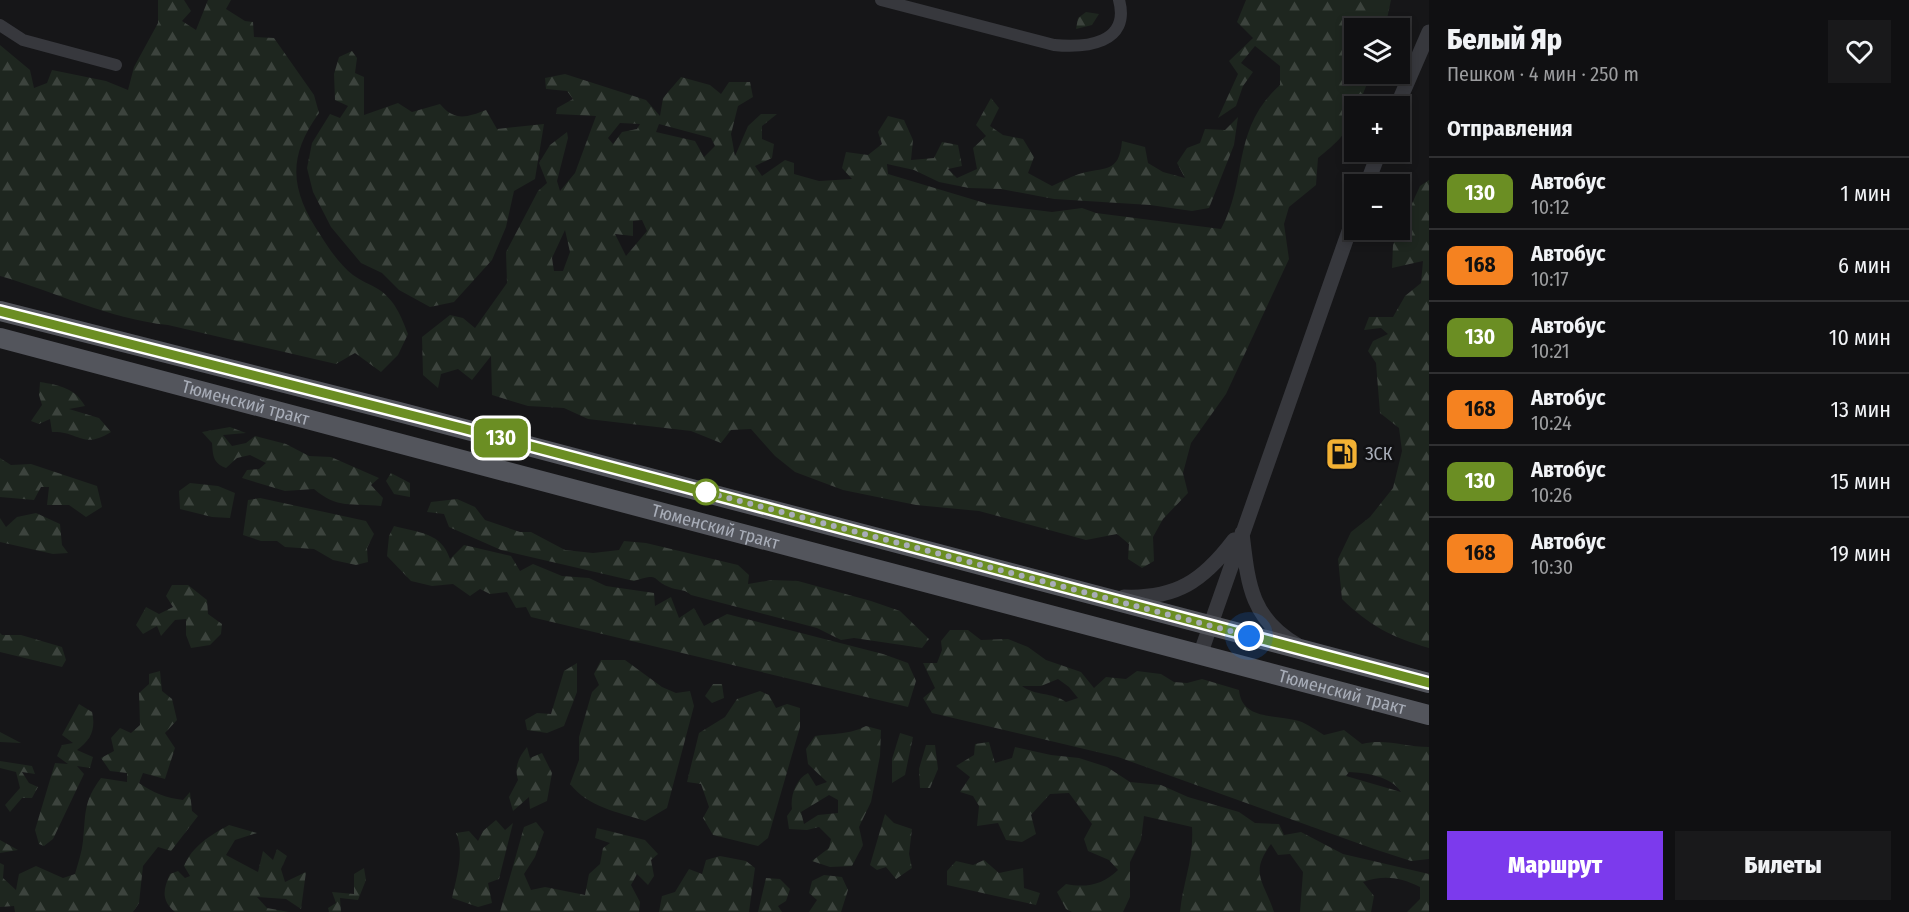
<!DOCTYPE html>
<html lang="ru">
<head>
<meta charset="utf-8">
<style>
  body { margin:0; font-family:"Fira Sans Condensed",sans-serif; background:#19191b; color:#f1f3f6; height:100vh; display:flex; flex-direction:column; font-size:22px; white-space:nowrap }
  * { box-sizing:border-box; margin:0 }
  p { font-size:20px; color:#9c9d9f }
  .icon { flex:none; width:33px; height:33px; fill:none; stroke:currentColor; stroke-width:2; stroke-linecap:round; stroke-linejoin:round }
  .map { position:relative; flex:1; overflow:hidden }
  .panel { display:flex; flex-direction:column; background:#101012; width:480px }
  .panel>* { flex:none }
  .badge { padding:0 12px; border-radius:9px; font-size:21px; line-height:39px }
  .buttons { position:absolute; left:1344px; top:18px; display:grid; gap:12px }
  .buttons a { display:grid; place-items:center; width:66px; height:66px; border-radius:0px; background:#101012; box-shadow:0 3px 9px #0003,0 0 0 2px #303032; font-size:30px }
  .you { position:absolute; width:30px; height:30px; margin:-15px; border:4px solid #fff; border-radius:50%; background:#1a73e8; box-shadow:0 0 0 9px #1a73e833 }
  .map>.badge { position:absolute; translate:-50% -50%; box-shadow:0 0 0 3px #fff }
  h2 { padding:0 18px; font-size:22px; line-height:54px }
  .round { display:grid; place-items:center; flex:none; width:63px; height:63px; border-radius:0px; background:#19191b }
  .head { display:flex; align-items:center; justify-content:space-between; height:102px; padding:0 18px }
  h1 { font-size:28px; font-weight:800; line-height:45px }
  .action { display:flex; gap:12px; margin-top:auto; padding:12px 18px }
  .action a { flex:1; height:69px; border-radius:0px; background:#7c3aed; color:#fff; font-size:24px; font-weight:800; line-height:69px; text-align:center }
  .action a+a { background:#19191b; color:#f1f3f6 }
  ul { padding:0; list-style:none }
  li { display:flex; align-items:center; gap:18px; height:72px; padding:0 18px; border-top:2px solid #303032 }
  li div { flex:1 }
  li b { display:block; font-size:22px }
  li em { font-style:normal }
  li .badge { min-width:66px; font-weight:700; text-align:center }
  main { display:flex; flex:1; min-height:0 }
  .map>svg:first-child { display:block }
  .forest { fill:url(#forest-firs); fill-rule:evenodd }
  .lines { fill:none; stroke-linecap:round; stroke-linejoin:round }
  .minor { stroke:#37383d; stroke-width:12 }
  .tertiary { stroke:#37383d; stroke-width:15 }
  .primary { stroke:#53555c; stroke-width:20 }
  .line-casing { stroke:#fff; stroke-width:14 }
  .line { stroke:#6b8e23; stroke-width:9 }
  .walk { stroke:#a8adb8; stroke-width:6; stroke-dasharray:0 10.8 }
  .stop-dot { fill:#fff; stroke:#6b8e23; stroke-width:3 }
  .labels { text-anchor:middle; stroke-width:5; stroke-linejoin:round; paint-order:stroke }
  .street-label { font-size:18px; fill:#a8adb8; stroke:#111113 }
  .poi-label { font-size:18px; fill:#a8adb8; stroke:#111113; text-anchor:start }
</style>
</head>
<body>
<main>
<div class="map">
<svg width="1429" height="912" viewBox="0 0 1429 912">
  <defs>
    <pattern id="forest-firs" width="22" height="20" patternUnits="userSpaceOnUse" patternTransform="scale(1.5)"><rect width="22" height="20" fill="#1e261f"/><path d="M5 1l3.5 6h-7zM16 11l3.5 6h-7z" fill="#3c433d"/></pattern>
  </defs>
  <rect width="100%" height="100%" fill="#161618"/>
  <path class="forest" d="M158 0H184L191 11 182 21 196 30 208 0H231L226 9 245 21 253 22 254 37 274 38 314 95 319 113C286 159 291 191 321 236 329 249 341 266 353 275 361 281 370 284 378 289 395 300 401 316 408 334L398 355 381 372 355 353 336 364 168 325C109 319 56 292 0 276V45L30 70 34 88 47 83 52 70 106 81 128 90 134 67 158 23Z
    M1246 0H1391L1385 28H1354V74H1371L1358 106H1354C1354 129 1334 145 1318 158L1316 185 1289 207 1284 224 1289 259 1226 394 1191 443 1183 473 1188 493 1163 519 1153 537 1154 561 1142 568 1128 559 1129 544 1117 534 1086 540 979 511 916 505 843 490 795 472 775 456 751 429 731 430 721 443 691 431 588 419 564 408 528 406 492 395 491 356 472 380 458 369 441 374 438 388 423 375 422 337 450 315 463 318 475 328 507 283 506 252 538 191 547 183 539 163 550 145 567 132 568 138 557 181 560 191 575 173 596 116 556 114 557 108 573 99 567 91 546 89 545 78 565 74 646 100 660 116 663 98 681 77 710 85 721 94 729 82H750L753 97 738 106 731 134 735 156 748 126 761 114H777L762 126V139L774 144 772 158 755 166 762 176 785 160 794 163V174L819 181 852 179 842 168 846 152 868 155 882 144 878 132 888 116 904 120 913 140 911 160 934 158 942 142 958 145 962 166 948 169 957 178 977 169 973 148 986 136 976 125 991 98 999 108 990 126 1003 135 1023 139 1034 157 1028 173 1052 186C1061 182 1070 177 1079 174 1104 166 1119 175 1122 141L1145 147 1148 163 1163 172 1185 178 1177 163 1187 148 1200 143 1205 129 1225 130 1238 117 1234 145 1209 208 1192 211 1150 205 1054 199 1001 189 969 188 939 182 914 170 887 164 888 174 988 204 1052 212 1082 208 1096 213 1221 229C1248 180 1231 129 1280 85V66L1255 46 1241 63 1253 72 1243 86 1236 106 1218 118 1238 74 1229 61 1253 38 1237 22ZM620 123 640 124 637 129 622 132 613 144 608 138ZM659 124 711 138 715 146 704 157 695 141 656 132ZM642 220 647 231 626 256 615 234 633 236V221ZM565 230 570 252 563 271H554L552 258Z
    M1086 12 1099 14 1092 25 1076 29 1078 18Z
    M352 51 357 58 355 73 364 77V115L398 103 412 112 440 104C454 121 466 118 486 110L497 129 544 124 535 179 514 191 506 227 492 260 454 302 430 307 399 290 382 273 361 263 331 227 313 192 307 168 312 143 330 114 340 118 348 106 335 100 334 74 339 57Z
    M1429 180V648C1391 637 1370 626 1342 599L1338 559 1351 532 1370 517 1393 488 1402 451 1399 428 1380 413 1376 363 1368 351 1373 341 1388 334 1381 328 1364 330 1369 317H1393L1405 296 1421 283 1423 261 1392 268 1393 245 1420 186Z
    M40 382C59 385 75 388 85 406L69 409 99 418 111 432C82 450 80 431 52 432L50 419 39 424 31 421 42 405 39 395Z
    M230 427 246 433 223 435 232 446 246 443 255 436 286 444 309 456 331 457 379 478 371 485 383 498 381 506C352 503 337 509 314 489L285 491 242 478 247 470 259 469 266 463 250 455 237 458 226 468C213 463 213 456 212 443L202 432Z
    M0 458 11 465 31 464 97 486 102 507 86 517 69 505H47L49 487H41L34 500 0 497Z
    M391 473 410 483V497L394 494 386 481Z
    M190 483 218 486 235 493 230 518 212 517 180 509 179 491Z
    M260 498 366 521 374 534 367 548 368 562 356 565 333 560 314 549 285 547 277 541H261L243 535 248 500Z
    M457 499 475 507 485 520 520 532H531L565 550 593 553 619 550 624 541 646 543 738 565 749 575 748 584 772 580 798 581 871 601 900 611 929 639 922 648 854 638 841 640 817 628 691 595C683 588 678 591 669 587 651 580 661 572 634 581L501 550 449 527 444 514 427 512 431 502Z
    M36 513 60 524 62 545 68 553 53 554 0 542V518L6 527 17 517Z
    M394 526C419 533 441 532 450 559L464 545 511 556 520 571 533 564 562 576 589 578 606 586 654 593 655 606 671 597 679 618 694 608 704 626 727 614 883 654 908 663 916 681 908 707 531 617 526 607 516 608 507 592 490 594 480 589 470 596 453 584 432 586 411 581 387 556 389 536Z
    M172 585H188L207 600 208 614 222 624 221 634 210 645 191 648 186 635V619L175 620 161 636 157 626 143 634 136 625 146 607 159 614 173 607 166 596Z
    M950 630H968L981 640 1008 639 1028 647 1046 660 1081 672 1094 688 1106 677 1126 679 1137 671 1161 674 1174 682 1187 683 1202 679 1239 690C1242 721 1276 714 1299 721 1308 724 1317 731 1324 735L1344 730 1362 744C1386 738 1404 747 1429 747V859L1411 861 1374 849 1118 757 932 713 923 698 935 688 923 663H937L942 650 941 641ZM1058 679 1069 687 1078 698 1066 702C1052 692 1035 696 1022 686H1041ZM1349 772C1366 773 1391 776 1401 792L1346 776Z
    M0 633 2 635H21L62 647 66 660 62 667 0 652Z
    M601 660H625L662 687 676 693 690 691 694 706 667 808 645 821C618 812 588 807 570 784L579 760V737L592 692 599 685 594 674Z
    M577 663V692L564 726 547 733 527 730 525 720 537 713 551 714 564 671Z
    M160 671 162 691 172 699 177 720 165 733 175 748 165 779 143 773 139 783C153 793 167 798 183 800L190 792 192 811 198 816 171 851 158 847 143 866 139 903 133 912H15L14 906 0 907V863L4 865 3 878 16 890 19 874 36 866 63 878 75 874C78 863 82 852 83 841 86 813 83 802 101 778L127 782V773L110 771 101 758 114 751 111 738 120 728 131 733 140 725 139 693 149 684V674Z
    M713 684H722L724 698 712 703 705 696Z
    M760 691 769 695 776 708 787 704 800 708V727L768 838 758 846 713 835 703 818 709 807 701 784 687 782 699 733 725 717 737 699Z
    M79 704 92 712C96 729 91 740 77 750L93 757 90 768 77 766 84 774 53 839 44 846 39 844 35 830 55 763 68 764 57 756 62 745 73 743 62 735Z
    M866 726 881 730 880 756 871 802 859 827 863 845 852 866 830 867 812 861 829 848 831 839 819 827 807 830 789 829 787 816 792 809C790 796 796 779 808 773L816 786 827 782 808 764 806 749 815 736C835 733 848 735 866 726ZM829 795 838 800V813L818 815 804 824 801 812Z
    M0 732 21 743 0 742Z
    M900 733 913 737 905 775 892 783V759Z
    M989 742 995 763 1012 758 1015 747 1051 755 1079 758 1107 767 1130 782 1161 785 1188 797 1239 812 1255 823 1279 824 1284 835 1301 832 1343 854 1429 874V912H1407L1420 899V887C1399 877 1384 875 1363 882L1374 896 1371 912H1300L1303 872 1290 854 1278 855 1271 844C1249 874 1264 881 1274 912H1180C1183 881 1194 860 1192 827L1144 816 1141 840 1130 862V897L1123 912H1072L1066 909 1057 892 1066 884C1086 888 1103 885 1118 870L1109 860 1088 851 1084 839 1092 824 1069 793 1050 794 1031 815 1036 834 1022 842 1006 840 998 823 977 826 979 806 973 796 960 792 970 777 956 766 974 755 975 744Z
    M926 745H935L938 769 930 788H920L919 769Z
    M527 747 530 758 542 753 552 773 547 801 530 809 529 797 513 811 509 797 518 780C514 766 519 757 527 747Z
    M0 761 32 766 35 774 22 772 29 783 38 787 32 798H22L10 812 5 805 20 788 16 772 0 768Z
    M885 814 894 823 912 829 909 854 912 868 896 879 886 867 877 870 870 865Z
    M496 820 505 830 513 823 499 879 488 883 492 903 478 907 452 898C456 878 465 853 456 833L469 831 478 841 483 831Z
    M536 822 544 832 535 857 524 874 531 890 545 887 585 895 589 874 600 864 603 848 610 843 595 838 597 828 645 840 658 854 651 860 654 876 648 885 637 874 631 885 640 902 639 912H500L524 827Z
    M229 825 257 833 235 840 226 855 258 872 263 851 273 860 277 849 287 856 281 869 285 882 306 872 301 909 286 899 257 897 267 908 289 912H175C161 900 163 890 170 874L178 871 185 878 190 876 184 866C192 846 211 835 229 825Z
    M0 840 18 850 0 853Z
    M720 856 746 861 755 868 749 912H659L662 896 675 892 689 869 702 874 706 860Z
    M984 860 999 873 1023 868 1024 888 1040 893 1036 905 947 885V871L956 861 973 865Z
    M364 868 366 880 358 900 340 898 341 912H329L328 908 336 903 332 892 354 894V874Z
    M824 875 842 877 848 890 841 912H809L817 900 809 893 812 881Z
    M766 878 780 879 790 889 786 901 778 906 782 912H758Z"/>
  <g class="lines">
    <path class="minor" d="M881 0 1054 45C1085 48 1131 44 1119 0
      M0 25 23 40 116 65"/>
    <path class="tertiary" d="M1397 106 1429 32
      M1367 184 1379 152
      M1242 533C1248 583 1250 618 1297 645
      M1124 597C1176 599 1203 581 1234 540
      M1200 655 1354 217"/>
    <g class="primary">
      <path d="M0 311 399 412 1429 683"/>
      <path id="s1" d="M0 338 1429 715"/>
    </g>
  </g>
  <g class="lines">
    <g class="line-casing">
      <path id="line" d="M0 311 462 428 1429 683"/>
    </g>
    <use href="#line" class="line"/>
    <path class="walk" d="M706 492 702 491 1249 636"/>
  </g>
  <defs>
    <g id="fuel-square" transform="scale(1.725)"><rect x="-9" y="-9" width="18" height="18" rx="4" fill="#f2b134" stroke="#111113"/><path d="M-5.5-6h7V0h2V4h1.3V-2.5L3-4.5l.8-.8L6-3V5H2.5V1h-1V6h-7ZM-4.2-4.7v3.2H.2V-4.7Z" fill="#111"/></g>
  </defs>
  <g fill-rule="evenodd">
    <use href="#fuel-square" x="1342" y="454"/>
  </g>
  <circle class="stop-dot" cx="706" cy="492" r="12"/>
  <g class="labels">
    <g class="street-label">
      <text dy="6" stroke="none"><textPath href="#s1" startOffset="254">Тюменский тракт</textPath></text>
      <text dy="6" stroke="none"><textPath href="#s1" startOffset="740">Тюменский тракт</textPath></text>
      <text dy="6" stroke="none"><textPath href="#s1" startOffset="1388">Тюменский тракт</textPath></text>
    </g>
    <g class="poi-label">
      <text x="1365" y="460">ЗСК</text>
    </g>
  </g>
</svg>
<div class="buttons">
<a><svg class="icon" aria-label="layers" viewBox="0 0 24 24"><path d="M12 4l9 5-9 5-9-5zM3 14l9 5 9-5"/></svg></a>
<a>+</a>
<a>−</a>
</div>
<div class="you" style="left:1249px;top:636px"></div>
<b class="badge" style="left:501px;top:438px;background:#6b8e23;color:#fff">130</b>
</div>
<section class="panel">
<div class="head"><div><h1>Белый Яр</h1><p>Пешком · 4 мин · 250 m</p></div><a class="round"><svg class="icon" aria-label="heart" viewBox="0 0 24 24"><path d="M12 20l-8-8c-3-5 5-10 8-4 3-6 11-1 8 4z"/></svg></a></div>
<h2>Отправления</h2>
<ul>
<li><span class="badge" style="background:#6b8e23;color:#fff">130</span><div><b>Автобус</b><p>10:12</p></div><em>1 мин</em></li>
<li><span class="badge" style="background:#f58220;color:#111">168</span><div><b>Автобус</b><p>10:17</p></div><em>6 мин</em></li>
<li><span class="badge" style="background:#6b8e23;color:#fff">130</span><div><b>Автобус</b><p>10:21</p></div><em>10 мин</em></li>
<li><span class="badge" style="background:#f58220;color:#111">168</span><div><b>Автобус</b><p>10:24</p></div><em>13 мин</em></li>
<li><span class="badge" style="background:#6b8e23;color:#fff">130</span><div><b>Автобус</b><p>10:26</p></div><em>15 мин</em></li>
<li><span class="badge" style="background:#f58220;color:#111">168</span><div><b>Автобус</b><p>10:30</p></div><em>19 мин</em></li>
</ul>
<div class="action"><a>Маршрут</a><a>Билеты</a></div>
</section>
</main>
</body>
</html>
